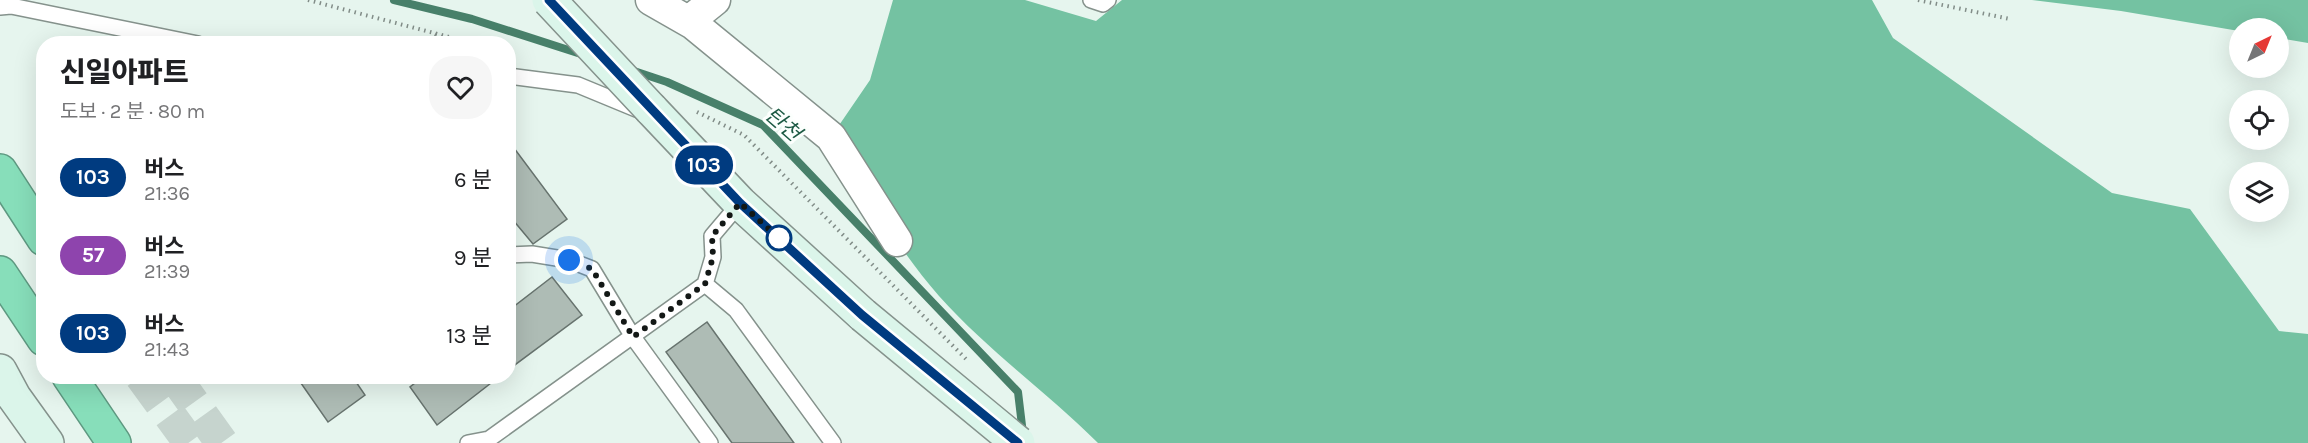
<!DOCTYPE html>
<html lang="ko">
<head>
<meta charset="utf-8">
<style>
  body { margin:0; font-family:Karla,"Noto Sans KR",sans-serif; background:#f6f6f6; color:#202124; height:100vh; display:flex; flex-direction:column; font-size:22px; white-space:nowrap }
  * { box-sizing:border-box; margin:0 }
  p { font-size:20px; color:#757577 }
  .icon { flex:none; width:33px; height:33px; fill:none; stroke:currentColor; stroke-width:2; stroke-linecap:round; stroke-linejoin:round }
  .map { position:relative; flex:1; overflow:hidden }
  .side { position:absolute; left:36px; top:36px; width:480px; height:348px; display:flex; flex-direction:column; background:#fff; border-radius:24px; box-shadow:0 6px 24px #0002 }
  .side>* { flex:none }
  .badge { padding:0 12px; border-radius:20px; font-size:21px; line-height:39px }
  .needle { width:39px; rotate:43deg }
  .controls { position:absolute; left:2229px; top:18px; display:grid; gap:12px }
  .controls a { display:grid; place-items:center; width:60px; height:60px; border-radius:50%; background:#fff; box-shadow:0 6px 24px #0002; font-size:30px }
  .you { position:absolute; width:30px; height:30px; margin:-15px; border:4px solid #fff; border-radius:50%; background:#1a73e8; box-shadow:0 0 0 9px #1a73e833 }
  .map>.badge { position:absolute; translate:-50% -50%; box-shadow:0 0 0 3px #fff }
  .round { display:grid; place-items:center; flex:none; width:63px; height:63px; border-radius:24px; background:#f6f6f6 }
  .headline { display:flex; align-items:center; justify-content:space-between; height:102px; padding:0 24px }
  h1 { font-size:28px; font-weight:800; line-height:45px }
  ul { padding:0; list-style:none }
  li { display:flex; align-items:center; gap:18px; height:78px; padding:0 24px }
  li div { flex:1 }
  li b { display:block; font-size:22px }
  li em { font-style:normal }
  li .badge { min-width:66px; font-weight:700; text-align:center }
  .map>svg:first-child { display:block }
  .forest { fill:#74c2a2 }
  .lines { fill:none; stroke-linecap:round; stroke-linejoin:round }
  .stream { stroke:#48806a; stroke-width:8 }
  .building { fill:#aebcb5; stroke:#67736e; stroke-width:1.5 }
  .highway-tunnel { stroke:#c6d4ce; stroke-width:33; stroke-dasharray:33 16; stroke-linecap:butt }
  .lane-casing { stroke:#85928c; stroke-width:18 }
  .street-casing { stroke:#85928c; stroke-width:33 }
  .secondary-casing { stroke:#85928c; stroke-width:36 }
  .highway-casing { stroke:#5e9981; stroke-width:36 }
  .path { stroke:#828d88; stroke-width:4; stroke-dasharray:1.5 4.5; stroke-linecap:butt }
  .lane { stroke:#fff; stroke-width:15 }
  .street { stroke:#fff; stroke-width:30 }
  .secondary { stroke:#dbf5ea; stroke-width:33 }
  .highway { stroke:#87deba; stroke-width:33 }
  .secondary-bridge-casing { stroke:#85928c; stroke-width:36; stroke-linecap:butt }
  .secondary-bridge { stroke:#dbf5ea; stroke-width:33 }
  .line-casing { stroke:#fff; stroke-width:14 }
  .line { stroke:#003b80; stroke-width:9 }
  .walk { stroke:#131816; stroke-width:6; stroke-dasharray:0 10.8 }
  .stop-dot { fill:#fff; stroke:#003b80; stroke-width:3 }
  .labels { text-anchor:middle; stroke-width:6; stroke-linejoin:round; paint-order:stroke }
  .water-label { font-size:21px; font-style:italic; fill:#1d5a44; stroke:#fcfffd }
</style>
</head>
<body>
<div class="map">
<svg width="2308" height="443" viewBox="0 0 2308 443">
  <rect width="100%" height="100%" fill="#e6f5ee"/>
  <path class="forest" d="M893 0H1025L1096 21 1122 0H1872L1893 38 2112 193 2190 209 2279 331 2308 334V443H1098C1047 392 987 350 939 296 897 248 865 191 831 137L870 80Z
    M2032 0H2308V43L2279 38 2278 28H2240L2239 31 2121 11Z"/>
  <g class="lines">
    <path class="stream" d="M394 0 472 19 584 55
      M631 70 667 82 763 125 1018 392 1023 434"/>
  </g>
  <path class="building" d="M508 140 567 219 533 244 508 214Z
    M552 277 582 315 508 370V311Z
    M707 322 794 443H732L666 352Z
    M296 376H352L365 395 328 422Z
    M424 376H500L437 425 410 387Z"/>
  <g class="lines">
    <path class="highway-tunnel" d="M141 376 190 443
      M174 376 222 443"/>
    <g class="lane-casing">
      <path id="lane" d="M1091 0 1103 4 1108 0
        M0 7 11 6 198 44
        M508 76 578 85 641 111
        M508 255 532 254 569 260 592 269 633 337 710 443
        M705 284 736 310 833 443
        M468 443 489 439 705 284 713 257 712 236 740 203"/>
    </g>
    <g class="street-casing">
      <path id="street" d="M651 0 693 24 831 137 897 241
        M689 21 715 0"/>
    </g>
    <g class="secondary-casing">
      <path id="secondary" d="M651 109 740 203 863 315
        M0 371 14 397 47 443"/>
    </g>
    <g class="highway-casing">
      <path id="highway" d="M0 171 44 239
        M0 273 44 339
        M69 376 114 443"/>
    </g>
    <path class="path" d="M308 0 476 44
      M1918 0 2010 19
      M435 34 453 44
      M697 112 744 135 966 359"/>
    <use href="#lane" class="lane"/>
    <use href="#street" class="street"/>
    <use href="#secondary" class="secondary"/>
    <use href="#highway" class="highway"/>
    <g class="secondary-bridge-casing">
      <path id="secondary-bridge" d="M549 0 651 109
        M863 315 1018 443"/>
    </g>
    <use href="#secondary-bridge" class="secondary-bridge"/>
  </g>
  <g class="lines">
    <g class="line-casing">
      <path id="line" d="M549 0 740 203 862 315 1018 443"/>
    </g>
    <use href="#line" class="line"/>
    <path class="walk" d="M569 260 592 269 633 337 705 284 713 257 712 236 740 203 779 238"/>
  </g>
  <circle class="stop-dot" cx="779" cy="238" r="12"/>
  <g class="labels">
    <g class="water-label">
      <text transform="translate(783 124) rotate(41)" y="7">탄천</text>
    </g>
  </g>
</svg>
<div class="controls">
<a><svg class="needle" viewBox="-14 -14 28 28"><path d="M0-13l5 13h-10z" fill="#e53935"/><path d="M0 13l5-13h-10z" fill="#757577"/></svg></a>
<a><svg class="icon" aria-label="locate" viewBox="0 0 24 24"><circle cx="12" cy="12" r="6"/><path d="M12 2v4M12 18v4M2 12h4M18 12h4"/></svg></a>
<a><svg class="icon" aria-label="layers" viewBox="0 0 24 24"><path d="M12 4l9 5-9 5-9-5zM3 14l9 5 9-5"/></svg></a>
</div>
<div class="you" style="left:569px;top:260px"></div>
<b class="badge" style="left:704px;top:165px;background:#003b80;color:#fff">103</b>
<section class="side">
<div class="headline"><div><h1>신일아파트</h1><p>도보 · 2 분 · 80 m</p></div><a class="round"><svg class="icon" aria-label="heart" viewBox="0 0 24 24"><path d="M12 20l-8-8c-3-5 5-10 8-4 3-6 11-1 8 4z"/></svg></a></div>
<ul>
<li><span class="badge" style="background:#003b80;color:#fff">103</span><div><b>버스</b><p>21:36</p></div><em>6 분</em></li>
<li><span class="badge" style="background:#8e44ad;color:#fff">57</span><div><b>버스</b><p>21:39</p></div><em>9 분</em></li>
<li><span class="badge" style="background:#003b80;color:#fff">103</span><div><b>버스</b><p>21:43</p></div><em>13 분</em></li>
</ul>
</section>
</div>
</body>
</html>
